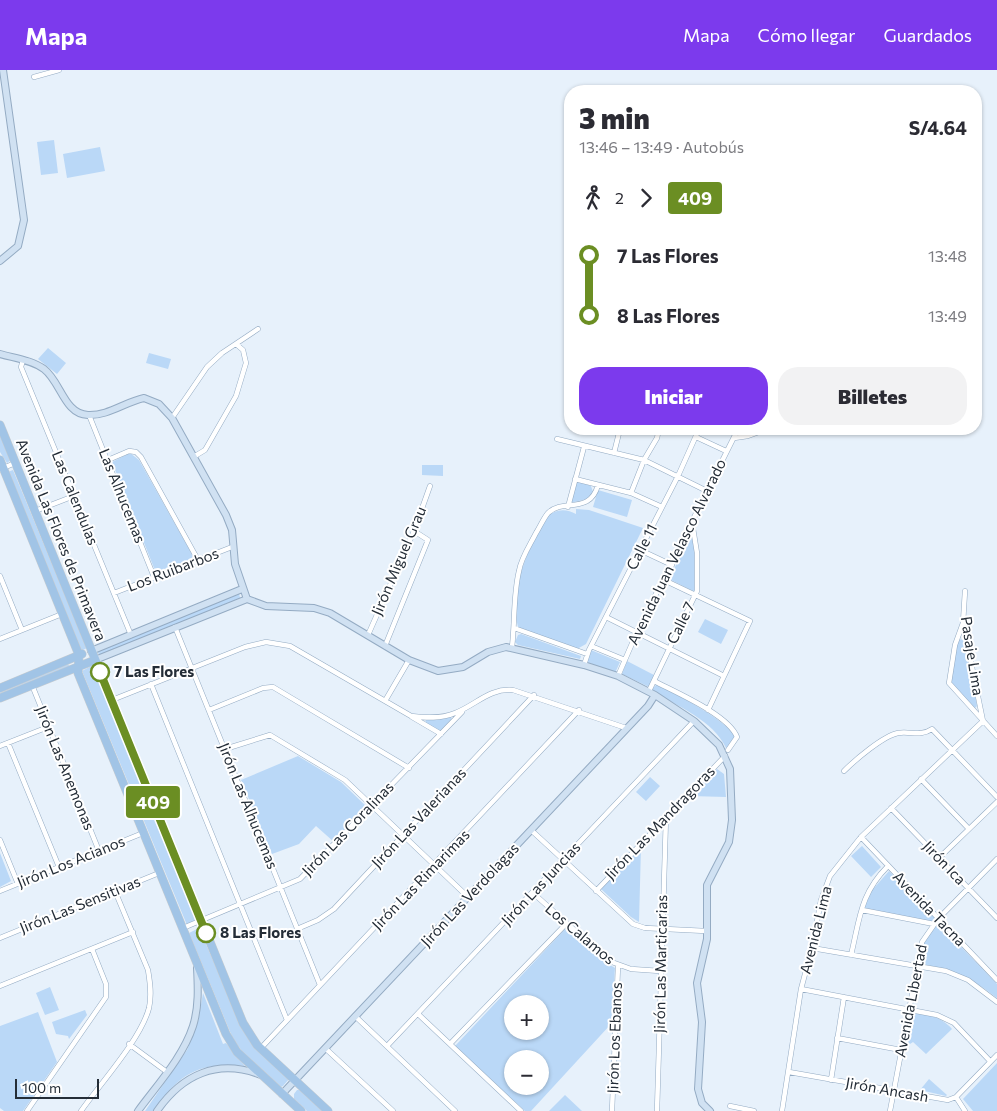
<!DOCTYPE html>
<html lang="es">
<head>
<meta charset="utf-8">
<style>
  body { margin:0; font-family:Commissioner,sans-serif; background:#f2f2f3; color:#2b2b33; height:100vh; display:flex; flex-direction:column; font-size:19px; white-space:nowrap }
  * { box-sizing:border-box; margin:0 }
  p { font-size:16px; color:#7c7c81 }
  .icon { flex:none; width:28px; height:28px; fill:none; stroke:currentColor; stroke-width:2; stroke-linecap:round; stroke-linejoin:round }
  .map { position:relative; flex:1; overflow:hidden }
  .details { position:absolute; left:564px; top:15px; width:418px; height:350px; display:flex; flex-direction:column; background:#fff; border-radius:20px; box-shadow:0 1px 4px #0004 }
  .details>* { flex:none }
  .badge { padding:0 10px; border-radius:4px; font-size:18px; line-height:32px }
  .fabs { position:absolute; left:504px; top:925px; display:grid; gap:10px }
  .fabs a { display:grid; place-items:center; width:45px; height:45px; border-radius:50%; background:#fff; box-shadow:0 1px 4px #0004; font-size:25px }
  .scale { position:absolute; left:15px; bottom:12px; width:84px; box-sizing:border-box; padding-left:5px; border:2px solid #242d37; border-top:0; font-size:14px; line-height:18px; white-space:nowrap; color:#242d37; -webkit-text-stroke:4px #fff; paint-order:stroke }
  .map>.badge { position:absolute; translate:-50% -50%; box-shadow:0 0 0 2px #fff }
  .legs { display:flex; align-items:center; gap:8px; height:55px; padding:0 15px; font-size:16px }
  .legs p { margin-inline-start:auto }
  .summary { display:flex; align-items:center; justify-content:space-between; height:85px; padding:0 15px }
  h1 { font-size:28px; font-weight:800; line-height:38px }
  .action { display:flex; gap:10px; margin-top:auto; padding:10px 15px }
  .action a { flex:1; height:58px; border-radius:20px; background:#7c3aed; color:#fff; font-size:20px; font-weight:800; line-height:58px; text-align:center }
  .action a+a { background:#f2f2f3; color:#2b2b33 }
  ul { padding:0 15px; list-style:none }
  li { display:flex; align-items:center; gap:18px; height:60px; font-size:19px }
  li i { display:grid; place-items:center; width:8px; height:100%; margin:0 6px; background:currentColor }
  li i::after { content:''; width:12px; height:12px; margin:-6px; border:4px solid; border-radius:50%; background:#fff }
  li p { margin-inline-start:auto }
  li:first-child i { background:linear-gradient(#0000 50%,currentColor 0) }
  li:last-child i { background:linear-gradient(currentColor 50%,#0000 0) }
  header { display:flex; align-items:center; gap:30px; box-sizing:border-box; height:70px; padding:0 25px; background:#7c3aed; color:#fff }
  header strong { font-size:24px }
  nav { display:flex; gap:28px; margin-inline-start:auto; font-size:18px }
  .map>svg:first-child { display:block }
  .green { fill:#bad8f7; fill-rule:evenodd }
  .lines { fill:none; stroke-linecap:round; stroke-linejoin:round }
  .street-casing { stroke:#94abc3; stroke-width:5.5 }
  .secondary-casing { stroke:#94abc3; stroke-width:8 }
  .primary-casing { stroke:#cacdcf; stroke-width:9 }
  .street { stroke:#fff; stroke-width:4.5 }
  .secondary { stroke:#d0e1f2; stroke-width:6 }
  .primary { stroke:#a1c4e6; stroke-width:8 }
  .line-1-casing { stroke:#fff; stroke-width:11 }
  .line-1 { stroke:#6b8e23; stroke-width:8 }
  .stop-1-dot { fill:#fff; stroke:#6b8e23; stroke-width:2.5 }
  .labels { text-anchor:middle; stroke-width:4; stroke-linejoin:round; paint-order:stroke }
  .street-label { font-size:15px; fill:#242d37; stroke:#fff }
  .stop-label { font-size:15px; font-weight:bold; fill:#242d37; stroke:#fff; text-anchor:start }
</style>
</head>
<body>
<header>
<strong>Mapa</strong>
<nav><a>Mapa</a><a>Cómo llegar</a><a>Guardados</a></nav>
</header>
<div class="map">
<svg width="997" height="1041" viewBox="0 0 997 1041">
  <rect width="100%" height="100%" fill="#e7f1fb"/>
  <path class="green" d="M54 70 58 103 41 105 37 72Z
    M100 77 105 101 67 108 63 84Z
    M48 278 66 293 57 304 38 289Z
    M149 283 171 289 168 299 146 293Z
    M0 363 11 390 7 393 0 382Z
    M130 383 139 390 193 486 191 490 156 503 112 392Z
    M422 395H443V406L422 405Z
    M13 400 87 578 81 581 8 402Z
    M577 411 591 416 593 422 587 429 570 433Z
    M598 420 632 430 627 447 593 437Z
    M576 439 589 440 643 458 586 574 577 579 518 557C508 518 529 480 546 447 555 439 566 438 576 444Z
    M694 459 696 519 695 522 669 509Z
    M239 523 240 528 99 585 97 580Z
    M705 549 728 560 721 574 698 562Z
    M521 564 581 586 580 589 518 575 515 572 518 565Z
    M958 569 965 570 977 636 975 638 950 611Z
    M591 580 620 592 615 603 587 592Z
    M627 591 654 605 649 617 622 604Z
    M68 594 70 597 0 625V621Z
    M93 595 197 849 187 855 82 601Z
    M657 614C676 625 726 649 735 667L726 678C714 651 677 636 653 621V618Z
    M451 647 452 650 440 661 425 653 426 650Z
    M298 686 341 712 367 737 334 772 316 756 299 774 272 784 241 710Z
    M717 699 724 704 726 727 690 726Z
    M650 707 660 716 646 731 636 722Z
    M862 776 881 797 871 807 851 786Z
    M641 777 639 852 631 847 601 819Z
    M0 783 11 811 0 817Z
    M889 801 935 848 932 852 863 838 867 826Z
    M938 853 997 914V928C972 908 950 899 918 893L924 873Z
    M199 858 244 961 255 976 289 1009 283 1016 281 1017 244 984 233 969 189 863Z
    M566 858 597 887 615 898 611 954 531 1041H525L455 976ZM512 934H540V961H512ZM512 989H540V1016H512Z
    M50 917 59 940 45 945 36 923Z
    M203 923 223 974 226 973 245 996C199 991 179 1004 153 1041H145L187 980 198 952Z
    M85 940 87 945 69 969 68 966 56 964 52 952Z
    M38 942 57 992 23 1041H4L0 1038V956Z
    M908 942C925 944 941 946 952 959L926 984 913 972 907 976 903 975Z
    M997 993V1041H973L963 1029Z
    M929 1009 947 1025 946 1026 920 1020Z
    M297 1020H302L324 1041H307L294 1029V1024Z
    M565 1025 582 1041H549Z"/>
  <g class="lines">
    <g class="street-casing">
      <path id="street" d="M34 7 59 0
        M23 290 21 297 131 565
        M89 345 154 507
        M172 348 207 297 222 283 258 259
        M695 359 696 367 726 381
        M734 368 748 366 767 359
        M557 369 644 390 707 421
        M614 383 620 359
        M195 386 205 380 236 326 246 293 243 280 236 274
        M108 390 129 381 136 382 141 387 198 490
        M1 399 15 393
        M575 409 631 423 662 437
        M631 423 644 390 657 368 659 359
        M568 437 584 377
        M35 441 74 426
        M640 480 672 495
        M0 506 22 560
        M664 510 750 551 708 640
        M114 523 232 477
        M606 547 724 606
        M963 553 955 575 949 613 997 666
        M175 557 320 915
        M514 558 587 584
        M368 565 414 461 430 416
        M0 569 62 544
        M385 576 428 470 414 461
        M591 576 625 590
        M512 577C515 553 513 526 519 501 521 488 530 475 536 463 540 457 543 449 548 443 563 428 590 445 598 415
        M584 595 589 580 678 406 699 359
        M618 606 637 562 738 359
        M654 611C675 622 729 645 737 667L728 680
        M151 614 287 950
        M32 615 99 781
        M649 621 697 521V483L692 452
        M112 630 245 577 266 572 290 576 411 646C426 648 441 649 455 643 476 635 489 618 513 620L626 658
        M385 631 409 590
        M209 640 263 618 273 617 409 698
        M412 647 441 664
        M8 673 59 797
        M0 676 48 657
        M225 679 270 665 345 710 468 827
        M844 701C855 690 883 666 898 663 911 661 920 667 932 659L997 727
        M921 709 969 759
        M891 738 997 848
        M531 760 633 854 645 858 706 861
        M861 767 997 910
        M0 770 18 814
        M939 788 997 732
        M0 821 143 763
        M596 821 725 686
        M533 823 609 891 631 899 660 901
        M862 840 934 854
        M183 858 300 809 462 642
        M297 859 318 850 334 839 534 625
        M0 868 159 803
        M812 878 946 901 968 910 997 932
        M851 885C860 848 860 824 888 796
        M0 916 133 862
        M801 919 937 945 954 953 990 991
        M418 944 521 1041
        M355 946 455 1041
        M837 968 901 980
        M129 974 167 1002
        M450 974 566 854
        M387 976 694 651
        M261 978 579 640
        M325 978 393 1041
        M789 1002 948 1030 956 1027 997 985
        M831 1010 844 927
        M956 1027 965 1041
        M730 1036 754 1041
        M27 1041 106 927V914L92 879
        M81 1041C100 1014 141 969 149 938 152 925 150 912 148 900L115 821
        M612 1041 618 896
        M657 1041 666 747
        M782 1041 801 919 812 878 821 830 830 806 861 767 983 651 963 553 965 521
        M890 1041 922 872 938 849 997 789"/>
    </g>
    <g class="secondary-casing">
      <path id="secondary" d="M0 191 18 176 24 150 3 0
        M0 284C14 288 32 290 44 299 61 312 64 344 88 345 108 346 125 332 144 328L159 334 172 348 226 445 232 460 235 494 247 529 266 536 314 538 330 543 409 590 438 601 463 597 488 582 506 577 584 595 618 606 655 625 694 651 719 675 730 699 732 750 729 772 707 815V869L697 913 702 952 698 1019 702 1033 710 1041
        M91 581 242 519
        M95 590 247 529
        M282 1024 648 636 655 625
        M138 1041C157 1015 183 987 193 956 199 937 198 917 197 898
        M157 1041C182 1005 217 988 261 1005"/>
    </g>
    <g class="primary-casing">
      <path id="primary" d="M0 355 243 953 257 975 328 1041
        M0 390 79 585 78 603 226 964 237 982 301 1041
        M0 618 82 584
        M0 628 95 590"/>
    </g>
    <use href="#street" class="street"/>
    <use href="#secondary" class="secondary"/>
    <use href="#primary" class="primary"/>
  </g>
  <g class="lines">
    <g class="line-1-casing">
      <path id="line-1" d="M100 602 206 863"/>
    </g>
    <use href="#line-1" class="line-1"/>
  </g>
  <g class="stop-1-dot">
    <circle cx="100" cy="602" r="9"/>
    <circle cx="206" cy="863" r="9"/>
  </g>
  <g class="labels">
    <g class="street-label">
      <text transform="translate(122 426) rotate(68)" y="5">Las Alhucemas</text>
      <text transform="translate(75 428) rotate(68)" y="5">Las Calendulas</text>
      <text transform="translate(61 470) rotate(68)" y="5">Avenida Las Flores de Primavera</text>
      <text transform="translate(642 477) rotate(-63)" y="5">Calle 11</text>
      <text transform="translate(677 482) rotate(-64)" y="5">Avenida Juan Velasco Alvarado</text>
      <text transform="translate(399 491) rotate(-67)" y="5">Jirón Miguel Grau</text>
      <text transform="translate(173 500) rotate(-21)" y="5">Los Ruibarbos</text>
      <text transform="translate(681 553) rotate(-64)" y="5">Calle 7</text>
      <text transform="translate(972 586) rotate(81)" y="5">Pasaje Lima</text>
      <text transform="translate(65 698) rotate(68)" y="5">Jirón Las Anemonas</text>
      <text transform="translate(248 736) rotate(68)" y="5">Jirón Las Alhucemas</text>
      <text transform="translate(419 748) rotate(-47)" y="5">Jirón Las Valerianas</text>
      <text transform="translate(660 753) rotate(-46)" y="5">Jirón Las Mandragoras</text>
      <text transform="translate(348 759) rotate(-46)" y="5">Jirón Las Coralinas</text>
      <text transform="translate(71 792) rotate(-22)" y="5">Jirón Los Acianos</text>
      <text transform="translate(944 793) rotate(46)" y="5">Jirón Ica</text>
      <text transform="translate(421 810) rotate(-46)" y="5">Jirón Las Rimarimas</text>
      <text transform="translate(541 814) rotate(-47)" y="5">Jirón Las Juncias</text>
      <text transform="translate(470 825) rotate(-47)" y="5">Jirón Las Verdolagas</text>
      <text transform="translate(80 835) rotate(-22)" y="5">Jirón Las Sensitivas</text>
      <text transform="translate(929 839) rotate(46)" y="5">Avenida Tacna</text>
      <text transform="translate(816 860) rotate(-76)" y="5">Avenida Lima</text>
      <text transform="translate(580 864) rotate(40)" y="5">Los Calamos</text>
      <text transform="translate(661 894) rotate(-89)" y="5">Jirón Las Marticarias</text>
      <text transform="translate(911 931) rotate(-79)" y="5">Avenida Libertad</text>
      <text transform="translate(615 968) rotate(-88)" y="5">Jirón Los Ebanos</text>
      <text transform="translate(887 1020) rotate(10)" y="5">Jirón Ancash</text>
    </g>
    <g class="stop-label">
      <text x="114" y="607">7 Las Flores</text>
      <text x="220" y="868">8 Las Flores</text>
    </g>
  </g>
</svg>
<div class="fabs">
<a>+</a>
<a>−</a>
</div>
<div class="scale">100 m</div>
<b class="badge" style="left:153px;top:732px;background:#6b8e23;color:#fff">409</b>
<section class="details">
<div class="summary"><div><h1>3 min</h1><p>13:46 – 13:49 · Autobús</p></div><b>S/4.64</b></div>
<div class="legs"><svg class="icon" aria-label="walk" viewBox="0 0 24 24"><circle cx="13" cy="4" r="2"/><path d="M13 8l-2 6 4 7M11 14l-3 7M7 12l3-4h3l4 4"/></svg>2<svg class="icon" aria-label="forward" viewBox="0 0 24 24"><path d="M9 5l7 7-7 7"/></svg><b class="badge" style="background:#6b8e23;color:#fff">409</b></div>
<ul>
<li><i style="color:#6b8e23"></i><b>7 Las Flores</b><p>13:48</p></li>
<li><i style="color:#6b8e23"></i><b>8 Las Flores</b><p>13:49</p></li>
</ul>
<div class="action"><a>Iniciar</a><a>Billetes</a></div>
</section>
</div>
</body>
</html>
